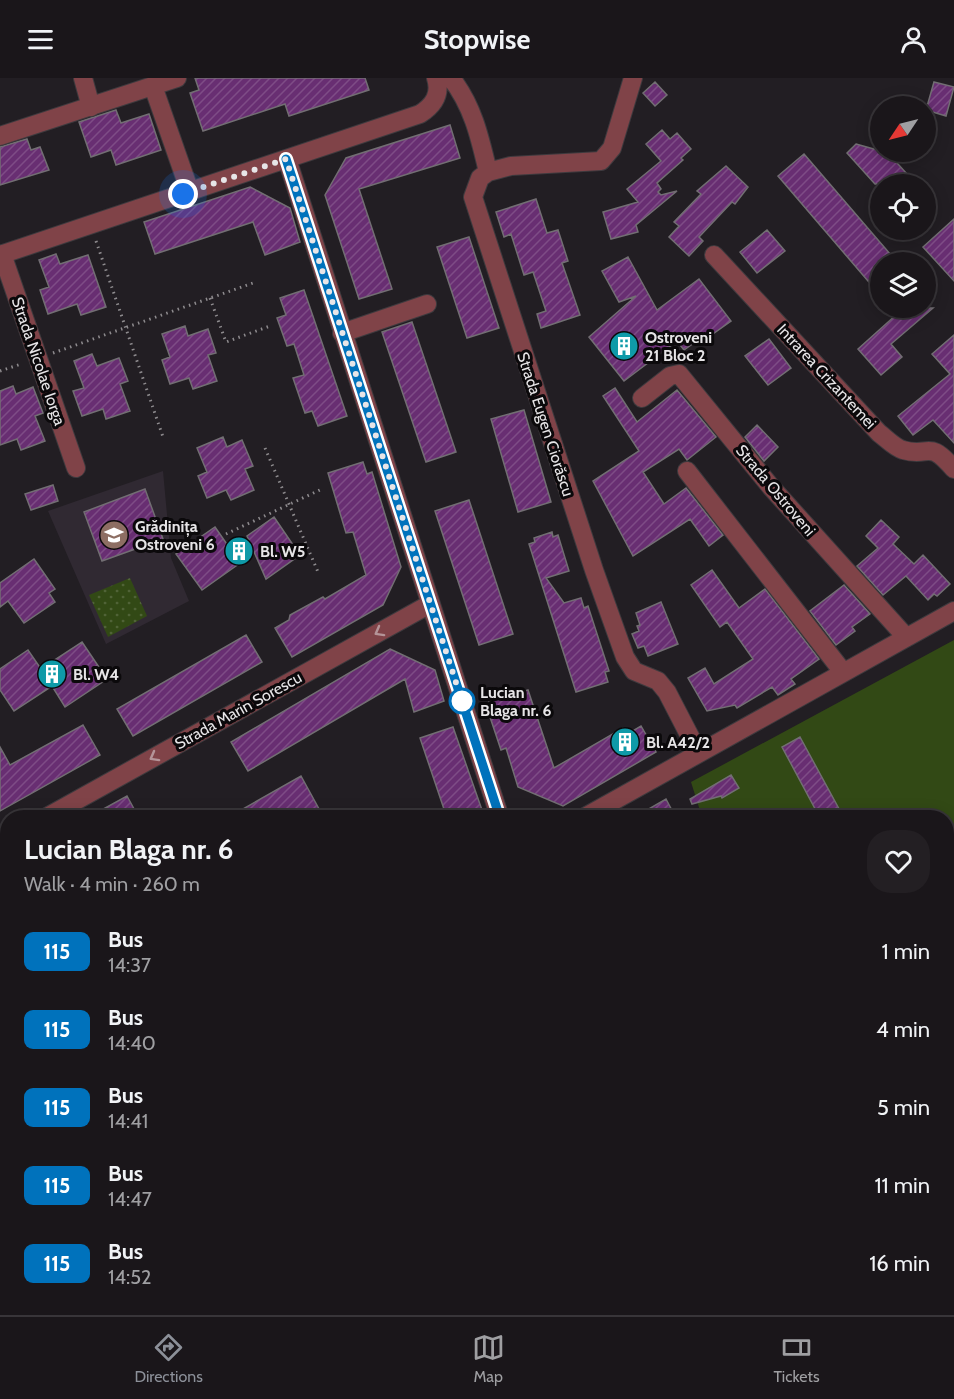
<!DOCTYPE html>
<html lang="en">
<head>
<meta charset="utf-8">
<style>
  body { margin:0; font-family:Cabin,sans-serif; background:#231f23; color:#f1f3f6; height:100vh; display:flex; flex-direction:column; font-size:22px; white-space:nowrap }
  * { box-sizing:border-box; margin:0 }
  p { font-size:20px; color:#9f9fa2 }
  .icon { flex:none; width:33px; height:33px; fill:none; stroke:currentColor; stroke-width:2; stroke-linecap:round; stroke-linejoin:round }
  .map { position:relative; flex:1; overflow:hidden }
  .details { position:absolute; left:0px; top:732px; width:954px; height:506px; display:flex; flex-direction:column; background:#1a161a; border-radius:24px 24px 0 0; box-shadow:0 3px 15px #0003,0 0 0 2px #383539 }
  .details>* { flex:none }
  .badge { padding:0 12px; border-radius:9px; font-size:21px; line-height:39px }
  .needle { width:39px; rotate:235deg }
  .buttons { position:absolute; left:870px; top:18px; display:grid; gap:12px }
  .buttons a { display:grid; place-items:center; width:66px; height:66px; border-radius:50%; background:#1a161a; box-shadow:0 3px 15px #0003,0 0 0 2px #383539; font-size:30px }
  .you { position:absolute; width:30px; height:30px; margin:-15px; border:4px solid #fff; border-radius:50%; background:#1a73e8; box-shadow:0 0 0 9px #1a73e833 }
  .map>.badge { position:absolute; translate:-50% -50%; box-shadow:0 0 0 3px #fff }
  .round { display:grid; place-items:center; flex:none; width:63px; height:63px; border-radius:24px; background:#231f23 }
  .overview { display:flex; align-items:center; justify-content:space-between; height:102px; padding:0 24px }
  h1 { font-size:28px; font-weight:700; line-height:45px }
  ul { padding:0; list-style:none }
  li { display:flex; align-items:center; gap:18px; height:78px; padding:0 24px }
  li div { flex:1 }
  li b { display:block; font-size:22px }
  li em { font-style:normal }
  li .badge { min-width:66px; font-weight:700; text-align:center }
  header { display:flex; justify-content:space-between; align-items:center; height:78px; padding:0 24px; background:#1a161a; font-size:27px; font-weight:700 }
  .tab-bar { display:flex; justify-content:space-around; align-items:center; height:84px; border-top:2px solid #383539; background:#1a161a; font-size:16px; color:#9f9fa2 }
  .tab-bar a { display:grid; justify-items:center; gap:3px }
  .tab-bar .on { color:#8c9099 }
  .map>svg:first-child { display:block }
  .built { fill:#302932 }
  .grass { fill:#324915 }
  .park { fill:url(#park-dots) }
  .building { fill:url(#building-hatch); stroke:#726e73; stroke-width:1.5 }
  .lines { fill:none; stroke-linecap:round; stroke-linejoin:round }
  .minor-casing { stroke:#3e3a3e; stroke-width:20 }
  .major-casing { stroke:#3e3a3e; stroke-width:20 }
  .path { stroke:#8e8b8e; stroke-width:3; stroke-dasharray:1.5 4.5; stroke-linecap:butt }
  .minor { stroke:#804348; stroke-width:18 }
  .major { stroke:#df616f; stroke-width:18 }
  .oneway { stroke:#b49498 }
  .line-casing { stroke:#fff; stroke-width:14 }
  .line { stroke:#0072bc; stroke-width:9 }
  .walk { stroke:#e7e5e7; stroke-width:6; stroke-dasharray:0 10.8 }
  .stop-dot { fill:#fff; stroke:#0072bc; stroke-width:3 }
  .labels { text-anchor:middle; stroke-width:6; stroke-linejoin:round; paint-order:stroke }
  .poi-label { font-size:16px; font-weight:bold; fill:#e7e5e7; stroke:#0b090b; text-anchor:start }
  .street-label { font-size:16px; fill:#e7e5e7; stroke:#0b090b }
  .stop-label { font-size:16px; font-weight:bold; fill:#e7e5e7; stroke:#0b090b; text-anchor:start }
</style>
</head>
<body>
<header><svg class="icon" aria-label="menu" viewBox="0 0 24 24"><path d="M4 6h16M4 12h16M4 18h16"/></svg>Stopwise<svg class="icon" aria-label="person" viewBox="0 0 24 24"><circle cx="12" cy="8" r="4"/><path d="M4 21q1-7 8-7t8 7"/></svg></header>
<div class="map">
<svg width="954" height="1237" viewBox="0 0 954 1237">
  <defs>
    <pattern id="park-dots" width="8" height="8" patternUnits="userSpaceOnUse" patternTransform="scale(1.5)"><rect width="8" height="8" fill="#324915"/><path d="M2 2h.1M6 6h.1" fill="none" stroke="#506337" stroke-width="1.8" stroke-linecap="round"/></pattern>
    <pattern id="building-hatch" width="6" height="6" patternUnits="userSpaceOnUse" patternTransform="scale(1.5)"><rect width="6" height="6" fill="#682e72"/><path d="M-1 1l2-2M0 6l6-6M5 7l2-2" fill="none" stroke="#7e4c86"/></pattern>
  </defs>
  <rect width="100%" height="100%" fill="#221e23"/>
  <path class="built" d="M163 393 171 480 189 523 106 566 48 433Z
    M954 1223V1237H909L929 1230H946L947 1225Z"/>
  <path class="grass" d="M954 562V1135L947 1137 946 740 702 739 691 704Z"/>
  <path class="park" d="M130 500 147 538 108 559 89 517Z"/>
  <path class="building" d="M195 0H365L369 12 289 38 285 26 203 53 190 15 199 12Z
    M655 4 667 17 655 28 643 15Z
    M934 4 954 9 946 38 926 32Z
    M116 32 121 45 149 36 161 72 116 87 111 72 91 79 79 44Z
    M450 47 460 80 359 111 392 211 359 221 325 117 346 80Z
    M662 52 670 61 677 55 691 71 681 80 683 82 657 105 661 111 658 114 661 117 677 113 636 147 638 154 611 161 603 134 638 124 627 111 661 83 646 66Z
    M27 61 31 72 40 69 49 92 0 107V69Z
    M856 66 888 75 916 106H875L847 75Z
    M804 76 897 184H880V217L778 98Z
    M726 88 748 109 735 126 732 124 699 159 703 163 689 178 669 159 679 148 674 144 701 116 697 113Z
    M250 109 290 130 300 164 265 177 253 144 155 176 144 144Z
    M536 121 547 155 558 152 568 183 562 185 580 237 541 250 537 236 546 233 533 194 524 197 511 156 504 159 496 134Z
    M954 141V203L923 169Z
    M767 152 785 173 757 195 740 174Z
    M469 159 499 250 467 260 437 169Z
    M56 176 60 186 88 177 106 229 81 237 77 226 48 236 40 212 49 209 39 182Z
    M628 179 657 232 699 201 731 243 710 258 708 255 684 272 677 263 624 303 589 259 636 218 619 224 602 193Z
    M304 212 347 338 318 348 312 333 305 335 293 300 304 297 294 266 287 268 277 240 286 237 280 220Z
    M891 230H933L891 266 902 279 881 297 858 271 897 236Z
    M412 244 456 374 426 384 382 254Z
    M185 248 188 258 208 251 216 275 208 277 217 303 193 311 189 300 170 306 162 282 170 279 162 256Z
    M954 257V365L933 342 913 357 898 338 950 296 932 276Z
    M769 261 791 290 768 307 745 278Z
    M92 276 97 288 119 280 128 303 120 306 130 333 106 341 103 331 82 338 73 313 84 310 74 283Z
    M13 308 16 316 33 309 43 335 35 338 45 363 21 372 17 361 0 367V313Z
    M615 310 637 344 677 312 716 359 687 382 679 371 643 394 664 426 686 410 723 457 709 468 690 441 633 478 593 403 639 373 603 318Z
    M524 332 551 424 518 434 491 341Z
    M757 347 778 369 764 383 745 359Z
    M223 359 227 369 242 362 253 388 245 391 254 412 231 422 226 412 207 420 198 398 207 394 197 370Z
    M363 384 367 396 372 394 401 489 383 527 292 579 275 550 289 542 290 537 323 519 325 521 366 497 353 454 346 455 328 395Z
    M53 407 58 423 31 432 25 416Z
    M145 411 163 461 102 483 84 434Z
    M469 422 513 556 479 567 435 433Z
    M274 439 300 477 266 501 247 458Z
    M881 442 899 459 893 466 914 486 923 477 950 506 937 518 934 516 928 522 906 498 883 517 857 488 878 470 866 458Z
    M215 449 240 485 202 512 176 476Z
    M552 454 553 459 558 457 569 493 546 500 564 525 581 520 584 530 588 528 609 593 605 594 608 604 576 614 529 466 535 464 534 460Z
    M34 481 55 511 49 515 55 524 24 545 8 523 0 529V505Z
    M712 492 739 530 765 511 819 581 791 601 795 606 778 617 772 609 737 630 735 627 707 633 688 600 705 590 714 606 753 581 727 544 720 549 691 507Z
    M844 507 870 536 852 549 855 553 836 567 810 533Z
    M661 524 678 566 648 578 644 568 638 570 632 556 639 553 637 548 640 547 636 535Z
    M246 557 262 584 133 658 117 631Z
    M82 564 107 601 65 629 52 608 14 633 0 612V591L28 572 41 591Z
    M390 571 435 592 444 623 414 634 405 601 248 693 231 664Z
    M528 612 554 690 623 650 626 657 641 648 656 674 563 728 518 709 506 670 501 672 489 636 493 635 489 624Z
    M83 647 100 677 0 733V669L10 687Z
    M453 649 482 732 480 740H447L420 660Z
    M800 659 844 740H820L782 669Z
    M731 697 739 710 722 720 721 718 692 726 690 721Z
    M301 698 324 740H227Z
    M127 718 139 740H87Z
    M666 721 676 740H633Z"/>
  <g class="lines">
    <g class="minor-casing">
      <path id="minor" d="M83 0 91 29
        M451 0C473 28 480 60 488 94
        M633 0 612 70 601 83 511 88 488 94 480 100 473 119 594 492 625 579 634 593 658 603 667 614 698 674
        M153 8 190 114
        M0 58 177 0
        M287 81 500 740
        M2 176 76 390
        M0 177 420 36C434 27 441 16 436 0
        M714 177 879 355C887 361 894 369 903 372 931 380 927 360 954 391
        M342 255 427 226
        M642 320 670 298 679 296 771 409 906 559
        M687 393 843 594
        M45 740 430 526
        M583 740 954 533
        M0 765 8 761
        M0 819 8 833
        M0 1064 8 1060
        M898 1230 903 1237"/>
    </g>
    <g class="major-casing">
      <path id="major" d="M946 1168 954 1166
        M946 1198 954 1196
        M651 1237H669
        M686 1237 717 1230
        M799 1237 822 1230"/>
    </g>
    <path class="path" d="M96 163 163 359
      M210 220 226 264 270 248
      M53 275 256 204
      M0 293 21 286
      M265 370 318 494
      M226 456 322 411"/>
    <use href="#minor" class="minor"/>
    <use href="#major" class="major"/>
  </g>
  <defs><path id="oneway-chevron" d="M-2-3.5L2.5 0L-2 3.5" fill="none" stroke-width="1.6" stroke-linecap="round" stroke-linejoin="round" transform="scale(1.5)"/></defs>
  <g class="oneway">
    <use href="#oneway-chevron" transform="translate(379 554) rotate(151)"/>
    <use href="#oneway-chevron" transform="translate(154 679) rotate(151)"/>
  </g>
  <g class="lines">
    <g class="line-casing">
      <path id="line" d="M286 81 500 740"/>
    </g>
    <use href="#line" class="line"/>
    <path class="walk" d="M183 116 286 81 462 623"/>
  </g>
  <defs>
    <g id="building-disc" transform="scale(1.5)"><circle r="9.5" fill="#0f9aa8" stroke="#0b090b"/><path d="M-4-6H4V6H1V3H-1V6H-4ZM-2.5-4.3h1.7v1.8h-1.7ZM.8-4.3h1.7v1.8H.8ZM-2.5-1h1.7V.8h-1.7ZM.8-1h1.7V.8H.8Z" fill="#fff"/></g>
    <g id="school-disc" transform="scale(1.5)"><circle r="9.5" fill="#8d6e63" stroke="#0b090b"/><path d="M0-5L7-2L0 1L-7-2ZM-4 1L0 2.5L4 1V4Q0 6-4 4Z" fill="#fff"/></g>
  </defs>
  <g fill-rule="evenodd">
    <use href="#building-disc" x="624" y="268"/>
    <use href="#school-disc" x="114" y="457"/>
    <use href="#building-disc" x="239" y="473"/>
    <use href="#building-disc" x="52" y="596"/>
    <use href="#building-disc" x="625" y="664"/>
  </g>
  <circle class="stop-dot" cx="462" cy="623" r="12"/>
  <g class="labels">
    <g class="poi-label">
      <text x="645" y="265">Ostroveni<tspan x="645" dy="18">21 Bloc 2</tspan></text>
      <text x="135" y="454">Grădinița<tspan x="135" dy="18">Ostroveni 6</tspan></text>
      <text x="260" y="479">Bl. W5</text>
      <text x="73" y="602">Bl. W4</text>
      <text x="646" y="670">Bl. A42/2</text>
    </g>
    <g class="street-label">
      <text transform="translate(39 283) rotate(71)" y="6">Strada Nicolae Iorga</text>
      <text transform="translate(827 298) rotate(47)" y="6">Intrarea Crizantemei</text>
      <text transform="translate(546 346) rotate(72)" y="6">Strada Eugen Ciorăscu</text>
      <text transform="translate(776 412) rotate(50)" y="6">Strada Ostroveni</text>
      <text transform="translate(238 632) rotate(-29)" y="6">Strada Marin Sorescu</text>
    </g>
    <g class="stop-label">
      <text x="480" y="620">Lucian<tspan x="480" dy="18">Blaga nr. 6</tspan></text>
    </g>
  </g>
</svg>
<div class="buttons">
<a><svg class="needle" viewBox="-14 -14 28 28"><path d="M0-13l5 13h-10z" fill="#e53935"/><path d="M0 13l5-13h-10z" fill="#9f9fa2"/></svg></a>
<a><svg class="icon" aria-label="locate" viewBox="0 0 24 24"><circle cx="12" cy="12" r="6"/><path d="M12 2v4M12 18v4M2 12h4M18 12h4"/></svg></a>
<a><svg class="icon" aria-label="layers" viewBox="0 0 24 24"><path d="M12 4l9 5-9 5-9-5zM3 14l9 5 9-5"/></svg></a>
</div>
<div class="you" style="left:183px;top:116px"></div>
<section class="details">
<div class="overview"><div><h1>Lucian Blaga nr. 6</h1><p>Walk · 4 min · 260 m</p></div><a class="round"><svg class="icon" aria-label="heart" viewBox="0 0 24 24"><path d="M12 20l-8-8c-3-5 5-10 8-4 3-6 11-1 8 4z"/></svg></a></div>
<ul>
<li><span class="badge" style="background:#0072bc;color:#fff">115</span><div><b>Bus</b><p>14:37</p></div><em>1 min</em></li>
<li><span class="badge" style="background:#0072bc;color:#fff">115</span><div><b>Bus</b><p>14:40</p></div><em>4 min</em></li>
<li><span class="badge" style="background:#0072bc;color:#fff">115</span><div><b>Bus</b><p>14:41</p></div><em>5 min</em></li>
<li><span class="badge" style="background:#0072bc;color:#fff">115</span><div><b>Bus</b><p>14:47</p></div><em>11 min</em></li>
<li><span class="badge" style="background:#0072bc;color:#fff">115</span><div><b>Bus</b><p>14:52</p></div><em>16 min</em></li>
</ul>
</section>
</div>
<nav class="tab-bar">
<a class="on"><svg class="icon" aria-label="directions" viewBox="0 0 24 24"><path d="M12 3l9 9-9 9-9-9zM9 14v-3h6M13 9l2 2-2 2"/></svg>Directions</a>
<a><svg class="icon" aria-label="map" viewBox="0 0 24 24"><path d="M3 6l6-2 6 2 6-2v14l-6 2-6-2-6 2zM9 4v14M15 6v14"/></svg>Map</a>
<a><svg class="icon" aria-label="tickets" viewBox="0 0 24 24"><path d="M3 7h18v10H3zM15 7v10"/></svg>Tickets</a>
</nav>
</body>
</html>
